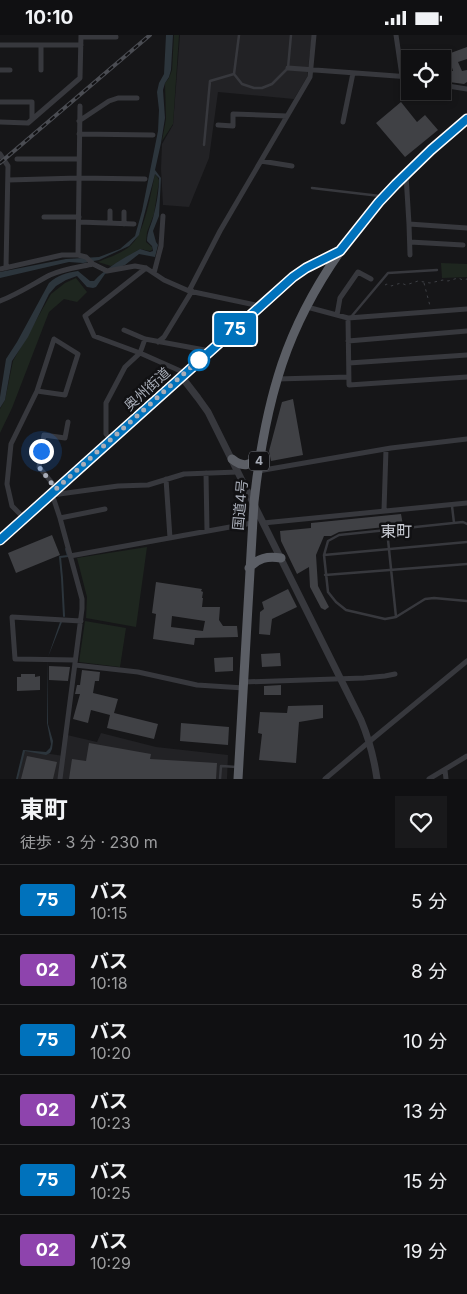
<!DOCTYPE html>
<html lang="ja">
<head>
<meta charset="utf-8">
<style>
  body { margin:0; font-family:Inter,"Noto Sans JP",sans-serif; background:#19191b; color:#f1f3f6; height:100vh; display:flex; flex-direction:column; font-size:19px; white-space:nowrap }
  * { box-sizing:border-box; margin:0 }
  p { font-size:16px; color:#9c9d9f }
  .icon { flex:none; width:28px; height:28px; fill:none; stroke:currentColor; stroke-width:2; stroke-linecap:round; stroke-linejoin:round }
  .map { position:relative; height:744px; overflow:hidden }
  .sheet { display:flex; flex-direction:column; background:#101012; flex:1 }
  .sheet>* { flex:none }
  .badge { padding:0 10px; border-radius:4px; font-size:18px; line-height:32px }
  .tools { position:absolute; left:401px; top:15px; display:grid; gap:10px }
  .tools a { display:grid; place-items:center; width:50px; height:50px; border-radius:0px; background:#101012; box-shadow:0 2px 8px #0003,0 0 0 1px #303032; font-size:25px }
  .you { position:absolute; width:25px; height:25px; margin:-12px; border:4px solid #fff; border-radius:50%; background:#1a73e8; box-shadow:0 0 0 8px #1a73e833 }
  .map>.badge { position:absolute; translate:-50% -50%; box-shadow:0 0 0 2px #fff }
  .round { display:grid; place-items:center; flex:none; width:52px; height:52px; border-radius:0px; background:#19191b }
  .headline { display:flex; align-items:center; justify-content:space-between; height:85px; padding:0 20px }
  h1 { font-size:24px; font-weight:700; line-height:38px }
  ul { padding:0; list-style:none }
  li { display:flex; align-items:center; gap:15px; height:70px; padding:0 20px; border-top:1px solid #303032 }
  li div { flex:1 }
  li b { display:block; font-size:19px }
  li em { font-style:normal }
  li .badge { min-width:55px; font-weight:700; text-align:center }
  .status { display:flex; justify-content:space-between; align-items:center; height:35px; padding:0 25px; background:#101012; direction:ltr }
  .status svg { height:14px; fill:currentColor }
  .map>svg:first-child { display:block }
  .built { fill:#222225 }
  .green { fill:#1e261f }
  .water { fill:#2c353c }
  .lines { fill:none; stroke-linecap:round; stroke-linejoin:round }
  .stream { stroke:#2c353c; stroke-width:2 }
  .building { fill:#404145; fill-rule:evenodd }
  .path { stroke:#3d3f44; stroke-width:1; stroke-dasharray:2.5 4; stroke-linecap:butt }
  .service { stroke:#37383d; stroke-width:2.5 }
  .minor { stroke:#37383d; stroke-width:5 }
  .tertiary { stroke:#37383d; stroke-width:7 }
  .primary { stroke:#53555c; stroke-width:9 }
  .trunk { stroke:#5b5e65; stroke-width:9 }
  .rail-casing { stroke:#4a4c52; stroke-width:4 }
  .rail { stroke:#111113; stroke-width:2; stroke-dasharray:5.5; stroke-linecap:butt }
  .line-casing { stroke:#fff; stroke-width:11 }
  .line { stroke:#0072bc; stroke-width:8 }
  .walk { stroke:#a8adb8; stroke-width:5; stroke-dasharray:0 9 }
  .stop-dot { fill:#fff; stroke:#0072bc; stroke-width:2.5 }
  .labels { text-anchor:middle; stroke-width:5; stroke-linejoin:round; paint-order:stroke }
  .shield { fill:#111113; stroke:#7b7e86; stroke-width:1 }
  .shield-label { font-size:12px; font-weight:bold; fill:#a8adb8 }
  .street-label { font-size:14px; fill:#a8adb8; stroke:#111113 }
  .quarter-label { font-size:16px; fill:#c9ccd4; stroke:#111113 }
</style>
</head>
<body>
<div class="status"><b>10:10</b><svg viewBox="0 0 49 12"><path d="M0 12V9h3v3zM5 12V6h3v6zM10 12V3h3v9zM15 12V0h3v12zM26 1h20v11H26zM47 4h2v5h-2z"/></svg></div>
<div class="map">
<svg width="467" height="744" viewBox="0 0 467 744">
  <rect width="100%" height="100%" fill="#161618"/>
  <path class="built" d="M180 0H312L307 42 294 64 218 57 209 123 189 172 163 170 161 134 162 109 173 90Z
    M101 698 156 712 228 720 227 744H18L24 715 64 721 67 700 97 707Z"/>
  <path class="green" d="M174 0H179L173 89 162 106 166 84 165 48 169 43 172 35Z
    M155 139 158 143 159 146 154 179 147 197 146 207 152 212V215L150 216 140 214 111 231 98 227C109 222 124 218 132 209 145 197 151 157 155 139Z
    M441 228 467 229V242L442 243Z
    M76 243 87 257 77 267 64 264 49 277 12 373 0 398V374L5 365 13 326 51 259 65 248Z
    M147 512 136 592 86 583 87 562 77 523Z
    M85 586 126 593 120 632 79 627Z"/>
  <path class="water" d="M166 0H173L171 35 169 42 165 48 163 55 165 83 161 108 155 135 161 143 159 181 153 196 156 207 158 210 155 222 139 219 125 230 115 234 105 239 96 252 93 253 87 252 77 241 66 245 56 251 49 259 28 302 12 326 5 365 0 373V362L6 324 17 307 49 248C58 240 66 238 78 236L90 246H94C107 232 124 223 140 214L150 217 153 216 152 211 147 206C147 196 152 189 154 179 157 168 159 154 159 143L155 139 139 200 129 211 99 225 83 228 69 227 0 243V237L66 224 99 222 120 214 135 201 142 176 158 96 159 75 157 57 159 48 164 39Z
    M60 587H62L48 622V689L53 706 52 714 50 718 46 720 25 716 18 744H16L23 715 46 717 50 713 51 709 47 688 48 622Z"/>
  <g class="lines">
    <path class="stream" d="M64 581 62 543 60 522 68 521 66 514"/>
  </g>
  <path class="building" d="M467 12V24L458 27 462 36 467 35V47L464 49 449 47 450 36H453L448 19Z
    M401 67 417 87 425 80 438 95 405 122 376 88Z
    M293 364 303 420 271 426 269 416 282 367Z
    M401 479 403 490 339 497 331 501H324L316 520 318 551 329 572 325 575 321 573 310 552 309 532 297 539 281 506 280 496 311 493V488Z
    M52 500 60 520 16 538 8 518Z
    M156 547 202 554 201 556 203 557 202 563H203L202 572H220L219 585 223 591H237L238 602 195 603 194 610 153 604 156 579 152 578ZM172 581 205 586 203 596 171 592Z
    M288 554 297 572 272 584 270 600 259 599 260 577 264 574 262 567Z
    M280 618 281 631 262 632 261 619Z
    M233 622V636L215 637 214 623Z
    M49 631 70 632 68 646 49 645Z
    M82 635 100 637 99 646H95L93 658 118 664 114 678 158 689 154 704 107 693 110 680 91 675 88 688 73 684 80 659H75L77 650H80Z
    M21 639H35V642L40 641V655L17 656V642H21Z
    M281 650V660H264V651Z
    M323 670V683L299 687 296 728 259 725 262 699 258 698 260 677 287 678 288 671Z
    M181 688 229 692 228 710 180 706Z
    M89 708 151 719 150 724 217 728 216 744H69L72 724 86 726Z
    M27 721 57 727 53 744H21Z"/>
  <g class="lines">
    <path class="path" d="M424 248 430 271
      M385 250 387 249 391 251 401 248 406 250 418 246 430 248 443 245 448 246 458 243 463 245 467 244"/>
    <path class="service" d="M239 0 234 39 242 49 254 53H262L272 49 288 33 291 0
      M204 110 210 46 234 39
      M312 153 380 161
      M351 282 388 238 437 235
      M452 471 454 488
      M467 489 463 487 339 500 328 506 324 520 328 557 336 567 346 575 385 584 396 582 425 564 434 563 467 566
      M387 495 396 582
      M324 520 467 507
      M325 540 467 529
      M220 744 221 731 237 732"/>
    <path class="minor" d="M396 0 402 41
      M81 2H116
      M0 10H81
      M288 33 410 42
      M0 35H10
      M41 35V10
      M442 49 448 51 467 54
      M0 67H32V84
      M79 86 109 66 118 63H137
      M0 87 28 88 80 43 81 0
      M343 87 353 38
      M218 90 233 91V79L287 81
      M79 99 153 100
      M0 119 8 131 6 233
      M17 124H79
      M261 126 292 131
      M406 140 409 189 410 220
      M8 145 79 143 145 144
      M110 176V188
      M124 177V189
      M44 182H79
      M79 187 134 189
      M409 189 467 193
      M410 207 463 210
      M78 220 80 71
      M146 233 85 281 94 301 140 318 185 338
      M0 234 62 220H78L86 222 93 229 107 236 135 231 146 233 164 245 189 256 260 271
      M154 238 161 211 163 181
      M189 256 220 196 310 42 314 0
      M0 266C18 259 33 249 50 240 63 234 79 232 93 229
      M307 272 348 283 467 274
      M337 280 340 263 358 237 371 244
      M348 283 349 350 467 342
      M124 295 145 304 210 316
      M348 306 467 296
      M158 307 164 302 192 256
      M349 328 467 320
      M277 344 349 342
      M111 405 106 399V368L125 332 140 318 145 304
      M258 436 391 413 467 404
      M206 438 207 496
      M166 444 170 503
      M57 454 39 432 44 400 65 403 68 387
      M52 460 118 451 148 450 184 439 238 437
      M49 461 54 465 60 483 82 564V574L60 744
      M384 475 386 414
      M24 483 12 471 7 449 11 409 37 356 54 304 78 319 65 360 37 356
      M60 483 105 474
      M263 488 467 468
      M70 521 252 488
      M75 625 15 624 12 582 81 586
      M75 630 138 637 197 650 244 653
      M244 647 364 643 385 641 395 639
      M445 735 446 744
      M325 744 370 706 467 626
      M429 744 467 721"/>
    <path class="tertiary" d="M181 341 198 363 208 377 361 685C369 704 374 723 377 744"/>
    <path class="primary" d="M0 505 293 242 306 233 340 216"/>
    <path class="trunk" d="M232 424C243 433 251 431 260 420
      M249 533C258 523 267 521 281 523
      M238 744 254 467C259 421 267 374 282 329 302 270 337 215 379 167 405 137 437 110 467 84"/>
    <g class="rail-casing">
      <path id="rail" d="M0 128 150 0"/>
    </g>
    <use href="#rail" class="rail"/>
  </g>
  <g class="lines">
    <g class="line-casing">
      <path id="line" d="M0 505 293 242 306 233 340 216 379 167 396 149 431 115 467 84"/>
    </g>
    <use href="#line" class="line"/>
    <path class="walk" d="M41 416 39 432 56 454 199 325"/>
  </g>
  <circle class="stop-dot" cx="199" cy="325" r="10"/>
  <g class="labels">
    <rect class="shield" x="249" y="416.5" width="20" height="19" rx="4"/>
    <g class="shield-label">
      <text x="259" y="430">4</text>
    </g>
    <g class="street-label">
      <text transform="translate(147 354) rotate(-42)" y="5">奥州街道</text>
      <text transform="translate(240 470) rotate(-85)" y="5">国道4号</text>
    </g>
    <g class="quarter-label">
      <text x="396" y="502">東町</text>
    </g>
  </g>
</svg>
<div class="tools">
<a><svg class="icon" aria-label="locate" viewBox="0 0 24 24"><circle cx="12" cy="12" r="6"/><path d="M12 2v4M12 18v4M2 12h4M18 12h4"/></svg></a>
</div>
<div class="you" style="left:41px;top:416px"></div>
<b class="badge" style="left:235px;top:294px;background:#0072bc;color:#fff">75</b>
</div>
<section class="sheet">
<div class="headline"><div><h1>東町</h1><p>徒歩 · 3 分 · 230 m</p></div><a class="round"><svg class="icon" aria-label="heart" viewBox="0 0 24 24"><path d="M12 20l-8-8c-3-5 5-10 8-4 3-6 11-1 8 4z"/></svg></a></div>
<ul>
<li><span class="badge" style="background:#0072bc;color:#fff">75</span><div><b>バス</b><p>10:15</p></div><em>5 分</em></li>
<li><span class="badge" style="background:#8e44ad;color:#fff">02</span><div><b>バス</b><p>10:18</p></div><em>8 分</em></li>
<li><span class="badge" style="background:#0072bc;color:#fff">75</span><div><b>バス</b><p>10:20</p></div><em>10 分</em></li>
<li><span class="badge" style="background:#8e44ad;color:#fff">02</span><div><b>バス</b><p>10:23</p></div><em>13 分</em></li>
<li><span class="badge" style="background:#0072bc;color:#fff">75</span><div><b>バス</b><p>10:25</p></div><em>15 分</em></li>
<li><span class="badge" style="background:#8e44ad;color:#fff">02</span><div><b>バス</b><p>10:29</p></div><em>19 分</em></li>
</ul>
</section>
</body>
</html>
